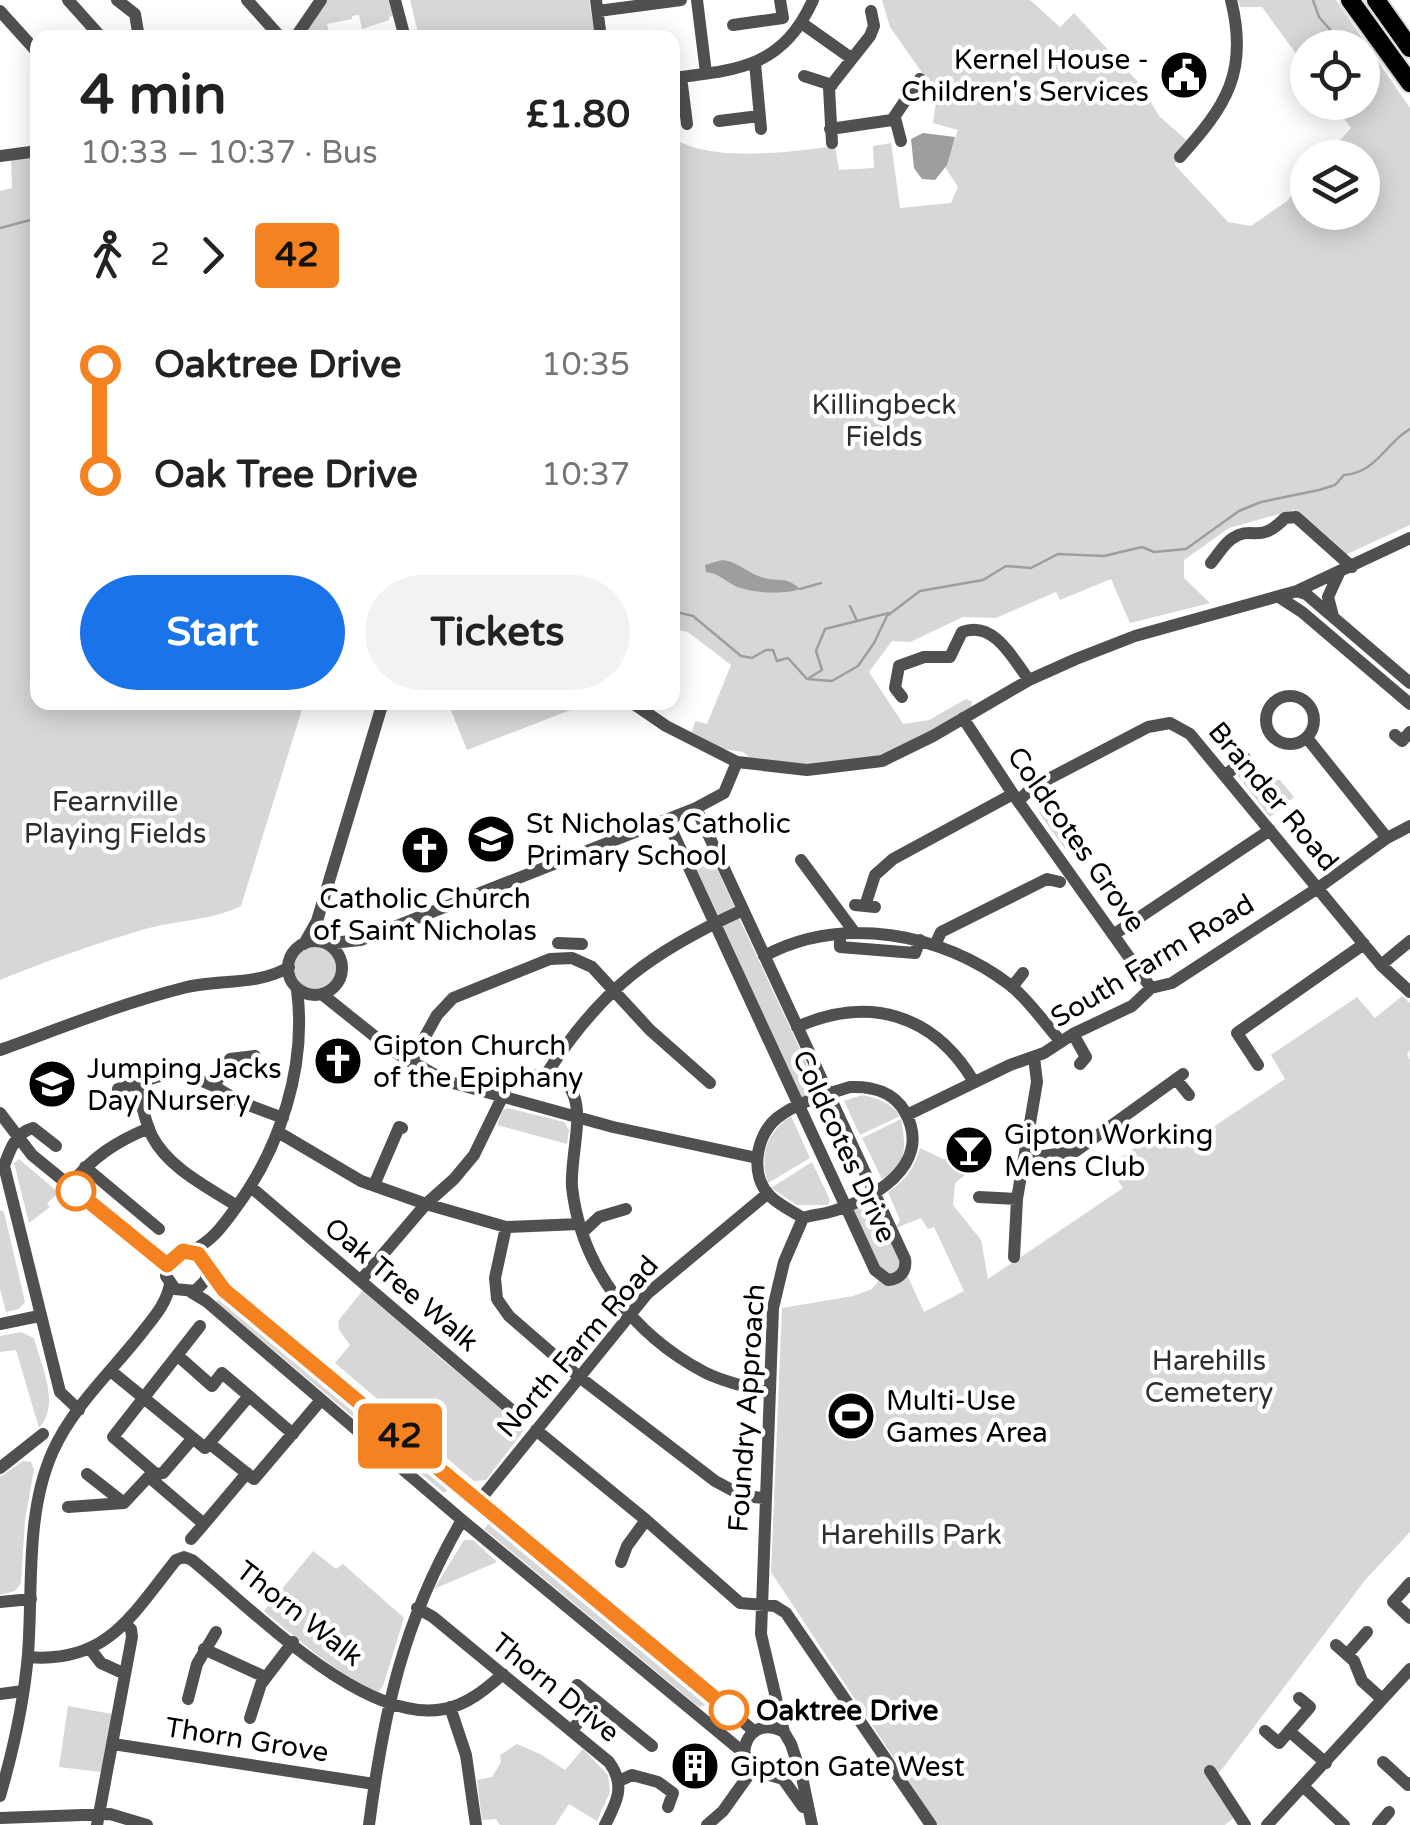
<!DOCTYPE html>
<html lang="en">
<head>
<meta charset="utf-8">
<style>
  body { margin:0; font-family:"Varela Round",sans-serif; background:#f2f2f2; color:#222; height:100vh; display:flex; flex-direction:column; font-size:38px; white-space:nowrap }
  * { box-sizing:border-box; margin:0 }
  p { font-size:32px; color:#767676 }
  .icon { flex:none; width:55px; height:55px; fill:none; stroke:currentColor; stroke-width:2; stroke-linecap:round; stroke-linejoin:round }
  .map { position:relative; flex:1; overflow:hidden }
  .drawer { position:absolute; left:30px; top:30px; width:650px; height:680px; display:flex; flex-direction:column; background:#fff; border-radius:20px; box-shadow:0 5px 25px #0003 }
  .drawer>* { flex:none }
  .badge { padding:0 20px; border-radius:8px; font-size:35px; line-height:65px }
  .controls { position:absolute; left:1290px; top:30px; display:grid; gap:20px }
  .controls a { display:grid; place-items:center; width:90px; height:90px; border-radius:50%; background:#fff; box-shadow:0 5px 25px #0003; font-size:50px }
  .map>.badge { position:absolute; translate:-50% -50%; box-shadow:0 0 0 5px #fff }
  .legs { display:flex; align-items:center; gap:15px; height:110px; padding:0 50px; font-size:32px }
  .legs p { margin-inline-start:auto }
  .headline { display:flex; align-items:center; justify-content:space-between; height:170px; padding:0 50px }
  h1 { font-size:55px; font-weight:800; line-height:75px }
  .cta { display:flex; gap:20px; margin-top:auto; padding:20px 50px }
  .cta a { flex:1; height:115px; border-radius:60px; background:#1a73e8; color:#fff; font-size:40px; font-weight:800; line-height:115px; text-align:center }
  .cta a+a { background:#f2f2f2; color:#222 }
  ul { padding:0 50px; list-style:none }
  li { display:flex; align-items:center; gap:35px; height:110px; font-size:38px }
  li i { display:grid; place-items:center; width:15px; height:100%; margin:0 12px; background:currentColor }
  li i::after { content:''; width:25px; height:25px; margin:-12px; border:8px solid; border-radius:50%; background:#fff }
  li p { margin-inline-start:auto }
  li:first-child i { background:linear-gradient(#0000 50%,currentColor 0) }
  li:last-child i { background:linear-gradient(currentColor 50%,#0000 0) }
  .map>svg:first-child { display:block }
  .green { fill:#d7d7d7 }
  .water { fill:#9e9e9e }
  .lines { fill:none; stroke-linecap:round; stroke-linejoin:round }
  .stream { stroke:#9e9e9e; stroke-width:2.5 }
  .highway-casing { stroke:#dbdbdb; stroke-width:22 }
  .minor { stroke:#505050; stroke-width:12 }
  .highway { stroke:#000; stroke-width:18 }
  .line-1-casing { stroke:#fff; stroke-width:22 }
  .line-1 { stroke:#f58220; stroke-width:15 }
  .stop-1-dot { fill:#fff; stroke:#f58220; stroke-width:5 }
  .labels { text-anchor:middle; stroke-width:9; stroke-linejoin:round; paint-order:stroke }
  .poi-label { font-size:28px; fill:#000; stroke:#fff; text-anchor:start }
  .park-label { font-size:28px; fill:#2e2e2e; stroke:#fff }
  .street-label { font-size:28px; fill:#000; stroke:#fff }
  .stop-label { font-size:28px; font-weight:bold; fill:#000; stroke:#fff; text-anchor:start }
</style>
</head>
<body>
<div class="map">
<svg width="1410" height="1825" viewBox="0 0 1410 1825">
  <rect width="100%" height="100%" fill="#fff"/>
  <path class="green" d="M326 0H390L393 16 389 17V20L362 29 359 15 352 16V19L327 24 330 37 302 38Z
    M410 0H589L595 37H419Z
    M882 0H1030L1060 27 1074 13 1140 84 1159 116 1192 145 1174 164 1228 222 1251 226 1287 201 1307 178 1308 212H1362V158L1325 157 1351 128 1332 103 1362 102V48H1308L1307 69 1262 7H1240L1238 0H1336L1410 108V525L1345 555 1294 510 1229 528 1184 560V578L1210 603 1130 623 1111 579 1060 600 1056 592 996 618 963 617 910 642 892 641 869 672 903 724 929 720 966 699 972 702 971 708 903 747 868 759 802 765 751 759 743 752 723 749 692 732 695 721 707 724 731 665 688 632 673 629V138C711 163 792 152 835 146L839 170 874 168 873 146 891 143 900 208 951 203 958 187 945 167 958 130 933 123 937 94 890 27Z
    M37 156 38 702 304 703 241 906C210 921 175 920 142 930 94 944 46 961 0 980V191L12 188 11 159Z
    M570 702 573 709 467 750 448 703Z
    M1240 769 1248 778 1280 780 1294 797 1270 817 1238 776Z
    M1058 800 1084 835 1065 849 1039 813Z
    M691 858H712L735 908 718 915Z
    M739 918 819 1090 802 1098 722 926Z
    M294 968a21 21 0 1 1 42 0a21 21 0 1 1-42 0Z
    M1402 996 1410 1003V1050L1407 1054 1410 1060V1532L1366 1579 1216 1777 1238 1814 1225 1825H938L771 1572 782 1308 853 1296 872 1289 879 1280 907 1275 924 1312 964 1291 934 1227 928 1229 921 1218 896 1228 900 1220 888 1192C906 1180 914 1169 920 1148L943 1159 981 1162 955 1183 953 1205 981 1240 988 1279 1123 1188 1108 1167 1166 1125 1183 1147 1285 1079 1271 1055 1357 997 1375 1018Z
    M862 1095C875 1097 893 1104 900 1116L860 1135 844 1101Z
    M508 1108 564 1122 569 1130 567 1144 497 1125 503 1110Z
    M791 1116 810 1158 768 1183C759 1155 766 1133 791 1116Z
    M901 1119C906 1146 908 1164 882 1179L862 1138Z
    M19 1159 59 1193 47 1203 50 1207 29 1223 14 1163Z
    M812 1162 830 1200 828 1205H797L771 1188Z
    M873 1199 901 1261 896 1275 882 1273 852 1209Z
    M0 1210 4 1212 25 1302 19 1309 6 1312 0 1289Z
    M364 1289 440 1358 521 1423 525 1429 486 1480 474 1481 335 1363 350 1345 339 1330 338 1321Z
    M222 1294 453 1486 444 1493 216 1302Z
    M249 1302 270 1314 462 1475 460 1478Z
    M21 1332 34 1338C41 1366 61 1404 39 1428L16 1350 0 1352V1336Z
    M23 1461 31 1462 34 1469 25 1520 21 1583 15 1591 0 1595V1477Z
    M491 1521 706 1699V1705L699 1707 484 1529Z
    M464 1540H473L497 1562 434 1589Z
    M313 1551 336 1569 343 1564 404 1618 383 1686 378 1692C335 1673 300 1641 264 1611Z
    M68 1706 112 1714 101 1772 59 1767Z
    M517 1744 542 1755 565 1770 583 1749 608 1775 610 1792 597 1821 569 1804 555 1825H500L496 1819 482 1820 477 1780 492 1777 501 1762 500 1755Z"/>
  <path class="water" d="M923 133 955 137 947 165 935 180 922 179 914 168 911 139Z
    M722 560C739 562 746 572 761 577 777 583 785 575 800 589 784 595 751 593 735 586 724 580 718 573 706 572L705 565Z"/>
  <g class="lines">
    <path class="stream" d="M1313 0 1319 17 1340 41
      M0 228 38 218
      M800 589 821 583
      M850 606 857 621
      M672 611 693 616 741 656 752 658 766 650H773L777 661 788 658 807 679 832 681 858 666 874 643 887 616 920 591 983 580 1006 566 1031 568 1058 554 1104 556 1142 547 1154 552 1186 549 1239 511 1261 502 1319 490 1335 485 1344 475C1377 473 1387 441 1410 429
      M809 678 822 670 816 651 825 629 889 613"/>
    <g class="highway-casing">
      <path id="highway" d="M1350 0 1410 83
        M1376 0 1410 48"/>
    </g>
    <path class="minor" d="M68 0 102 38
      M117 0 135 14 139 38
      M247 0 281 38
      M395 0 405 38
      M596 0 601 38
      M697 0 706 73
      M0 11 38 53
      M598 11 681 0
      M803 24 851 58
      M733 25 783 18 780 0
      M158 38 176 36
      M295 38 321 0
      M755 63 761 129
      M804 76 832 85
      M681 77 687 124
      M672 78C739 70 783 67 813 0
      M895 118 901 141
      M719 121 759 116
      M830 129 892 120 920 79
      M832 143 829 88 870 36 874 26 871 11
      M0 156 38 151
      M1180 157C1226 106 1249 72 1231 0
      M1211 563C1218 555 1224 543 1233 538 1253 525 1259 545 1285 518L1296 517 1352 567
      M1297 591 1306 594 1410 683
      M1279 597 1302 612 1410 704
      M1333 616 1328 597 1339 573
      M1266 720a24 24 0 1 1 48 0a24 24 0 1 1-48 0Z
      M902 697 895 688 899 666 924 657H950L962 632C994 620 1013 659 1029 680
      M631 702 666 726 737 762 807 770 882 761 933 736 1029 680 1076 659 1135 636 1297 591 1410 538
      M963 718 1013 794 1151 988
      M1395 735 1402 741 1410 732
      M1307 738 1387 838
      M1226 775 1245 758
      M1018 801 1033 787 1148 727 1170 723 1190 734 1381 965 1410 992
      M667 820 875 1270 888 1280C900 1279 907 1271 905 1259L696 808
      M801 860 855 933
      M855 905 875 907
      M865 906 875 875 893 859 1013 794
      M840 935V947L915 953 920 940
      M1113 935 1270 830
      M288 968a27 27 0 1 1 54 0a27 27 0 1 1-54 0Z
      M331 943 361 940 696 808 724 793 737 762
      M558 943 582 944
      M304 944 317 921 383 702
      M935 945 941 932 1047 879 1060 882
      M764 956C842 914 942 933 1010 985 1029 1000 1045 1024 1061 1042
      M1381 965 1410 941
      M1012 987 1023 973
      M323 995 393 1051 446 1081 613 1127 757 1158
      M797 1027C869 995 934 1014 974 1082
      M1073 1034 1086 1057 1080 1064
      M0 1050C61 1028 120 1004 183 988 217 979 258 986 289 967
      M411 1062 437 1015 453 998 550 959 572 958 592 967 650 1030 710 1083
      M1258 1065 1237 1033 1364 944
      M547 1073C602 988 651 952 743 910
      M1176 1079 1189 1095
      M137 1083C141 1100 144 1120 152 1136 168 1168 209 1188 237 1206
      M214 1086 230 1059 255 1056
      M850 1087C872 1086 894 1092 905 1112 935 1166 870 1202 826 1213 817 1215 811 1215 803 1218 792 1211 779 1205 770 1196 749 1175 756 1135 777 1118 797 1102 827 1094 850 1087Z
      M118 1089 166 1074H185L214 1086 240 1102 283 1118
      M0 1113 32 1155 167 1265 166 1276 175 1289 195 1291 206 1280V1263L191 1251 176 1254 167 1265
      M907 1115 1010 1065 1044 1053 1073 1034 1132 1006 1151 988 1172 983 1318 888 1387 838 1410 826
      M278 1132 361 1181 426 1204 506 1227 579 1224
      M56 1146 33 1128C15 1133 10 1150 4 1166L60 1392 79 1410
      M1024 1159 1076 1151 1183 1074
      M85 1167 159 1229
      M70 1185C93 1157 115 1142 149 1128
      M374 1185 399 1127 402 1128
      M252 1188 521 1418
      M979 1197 1017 1199
      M803 1218 784 1262 773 1308 761 1634 784 1732 791 1744 802 1777 812 1825
      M506 1227 495 1278 497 1299 509 1316 578 1376 715 1481 743 1496 764 1498
      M582 1233 599 1217 626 1209
      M191 1251C211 1242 222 1227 235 1209 280 1148 307 1067 297 990
      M1014 1257 1017 1199 1037 1082 1034 1057
      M207 1267 218 1285 754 1731
      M361 1280 426 1204 454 1179 474 1155 509 1083C531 1073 563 1067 574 1096 583 1120 570 1160 572 1187 581 1268 634 1335 704 1372 723 1382 748 1387 769 1393
      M191 1292 206 1301 462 1520 744 1753
      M0 1324 39 1316
      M177 1355 212 1386 222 1373 249 1396
      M112 1372 205 1448 249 1396 293 1434
      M536 1430 646 1520 740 1603 775 1606 786 1613 931 1825
      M193 1438 163 1473 156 1474 113 1437 200 1326
      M209 1443 254 1479 321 1400
      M0 1468 43 1434
      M87 1474 124 1503
      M149 1477 204 1524 247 1473
      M479 1501 647 1294 767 1194
      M68 1507 124 1503 152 1473
      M191 1539 204 1524
      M621 1562 627 1546 646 1520
      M1410 1583 1393 1602 1410 1618
      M0 1602 31 1599
      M417 1608 433 1617 609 1762C626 1785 617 1802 605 1825
      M1336 1645 1354 1661 1362 1681 1382 1699
      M204 1649 265 1677
      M91 1650 101 1663 125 1674
      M1347 1655 1367 1632
      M28 1657C107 1664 132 1615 176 1560L184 1557 192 1560C251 1608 364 1725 444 1709 467 1705 486 1689 503 1674
      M577 1685 652 1746
      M0 1694 23 1691
      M188 1699 197 1664 216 1632
      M450 1707 466 1755 476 1825
      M250 1718 261 1684 293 1642
      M571 1731 597 1701
      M1265 1731 1279 1743 1310 1707 1299 1698
      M1289 1731 1326 1763
      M784 1732C764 1721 746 1730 744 1753L756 1771 783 1779 803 1807
      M113 1744 374 1784
      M1383 1762 1408 1785 1410 1783
      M1210 1771 1245 1825
      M619 1781 632 1775 658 1782 673 1793 668 1807
      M1304 1787 1344 1825
      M0 1796C13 1751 24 1702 28 1654 33 1589 25 1513 53 1451 73 1406 114 1369 144 1330 155 1316 167 1302 170 1284
      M0 1818 110 1814 147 1825
      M97 1825 132 1637 131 1629 125 1624
      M369 1825C384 1710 403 1621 462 1520
      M707 1825 723 1811 753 1769
      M1267 1825 1410 1669
      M1378 1825 1389 1812"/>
    <use href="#highway" class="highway"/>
  </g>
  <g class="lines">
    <g class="line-1-casing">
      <path id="line-1" d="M76 1191 167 1265 183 1251 198 1254 224 1290 729 1710"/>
    </g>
    <use href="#line-1" class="line-1"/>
  </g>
  <defs>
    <g id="civic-disc" transform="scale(2.5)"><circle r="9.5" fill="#000" stroke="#fff"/><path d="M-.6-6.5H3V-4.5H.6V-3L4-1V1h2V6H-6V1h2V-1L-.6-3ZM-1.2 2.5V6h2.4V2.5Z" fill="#fff"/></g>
    <g id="school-disc" transform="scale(2.5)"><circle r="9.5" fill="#000" stroke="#fff"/><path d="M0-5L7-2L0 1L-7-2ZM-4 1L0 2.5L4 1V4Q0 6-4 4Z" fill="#fff"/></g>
    <g id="church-disc" transform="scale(2.5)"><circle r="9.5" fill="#000" stroke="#fff"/><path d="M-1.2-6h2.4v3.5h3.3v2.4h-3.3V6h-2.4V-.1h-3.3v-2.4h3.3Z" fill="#fff"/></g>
    <g id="bar-disc" transform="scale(2.5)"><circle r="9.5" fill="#000" stroke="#fff"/><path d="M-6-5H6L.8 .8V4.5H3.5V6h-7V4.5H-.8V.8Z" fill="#fff"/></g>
    <g id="stadium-disc" transform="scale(2.5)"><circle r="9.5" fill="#000" stroke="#fff"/><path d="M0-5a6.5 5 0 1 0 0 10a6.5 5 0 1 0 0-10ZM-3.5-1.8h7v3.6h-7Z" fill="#fff"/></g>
    <g id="building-disc" transform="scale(2.5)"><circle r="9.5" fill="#000" stroke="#fff"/><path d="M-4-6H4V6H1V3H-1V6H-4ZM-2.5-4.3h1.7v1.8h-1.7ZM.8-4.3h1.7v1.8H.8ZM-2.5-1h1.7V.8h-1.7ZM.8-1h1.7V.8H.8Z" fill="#fff"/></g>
  </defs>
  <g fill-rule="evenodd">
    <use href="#civic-disc" x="1184" y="75"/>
    <use href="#school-disc" x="491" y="839"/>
    <use href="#church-disc" x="425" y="850"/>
    <use href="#church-disc" x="338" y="1061"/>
    <use href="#school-disc" x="52" y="1084"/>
    <use href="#bar-disc" x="969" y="1150"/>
    <use href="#stadium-disc" x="851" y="1416"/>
    <use href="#building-disc" x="695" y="1766"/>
  </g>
  <g class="stop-1-dot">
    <circle cx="76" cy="1191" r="18"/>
    <circle cx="729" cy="1710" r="18"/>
  </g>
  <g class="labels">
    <g class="poi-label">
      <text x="1149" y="69" text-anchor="end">Kernel House -<tspan x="1149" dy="32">Children's Services</tspan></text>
      <text x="526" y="833">St Nicholas Catholic<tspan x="526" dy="32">Primary School</tspan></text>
      <text x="425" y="908" text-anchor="middle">Catholic Church<tspan x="425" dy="32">of Saint Nicholas</tspan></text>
      <text x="373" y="1055">Gipton Church<tspan x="373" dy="32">of the Epiphany</tspan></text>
      <text x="87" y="1078">Jumping Jacks<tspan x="87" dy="32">Day Nursery</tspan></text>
      <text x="1004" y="1144">Gipton Working<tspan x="1004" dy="32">Mens Club</tspan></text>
      <text x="886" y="1410">Multi-Use<tspan x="886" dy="32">Games Area</tspan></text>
      <text x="730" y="1776">Gipton Gate West</text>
    </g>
    <g class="park-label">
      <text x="884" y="414">Killingbeck<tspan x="884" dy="32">Fields</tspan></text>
      <text x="115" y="811">Fearnville<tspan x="115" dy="32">Playing Fields</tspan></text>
      <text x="1209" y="1370">Harehills<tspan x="1209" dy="32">Cemetery</tspan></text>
      <text x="911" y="1544">Harehills Park</text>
    </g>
    <g class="street-label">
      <text transform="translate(1274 796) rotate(50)" y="10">Brander Road</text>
      <text transform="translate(1077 839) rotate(55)" y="10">Coldcotes Grove</text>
      <text transform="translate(1152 960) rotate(-31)" y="10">South Farm Road</text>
      <text transform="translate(845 1146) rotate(65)" y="10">Coldcotes Drive</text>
      <text transform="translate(402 1284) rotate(40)" y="10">Oak Tree Walk</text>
      <text transform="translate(577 1346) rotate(-49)" y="10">North Farm Road</text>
      <text transform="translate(746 1408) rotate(-86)" y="10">Foundry Approach</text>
      <text transform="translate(300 1613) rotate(38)" y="10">Thorn Walk</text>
      <text transform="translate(556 1687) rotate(39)" y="10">Thorn Drive</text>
      <text transform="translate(247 1739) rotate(9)" y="10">Thorn Grove</text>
    </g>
    <g class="stop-label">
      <text x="756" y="1720">Oaktree Drive</text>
    </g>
  </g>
</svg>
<div class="controls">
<a><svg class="icon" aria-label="locate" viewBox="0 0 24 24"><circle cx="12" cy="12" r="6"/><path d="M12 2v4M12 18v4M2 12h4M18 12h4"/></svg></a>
<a><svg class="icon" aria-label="layers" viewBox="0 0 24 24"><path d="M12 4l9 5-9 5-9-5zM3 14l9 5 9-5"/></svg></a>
</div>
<b class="badge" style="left:400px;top:1436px;background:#f58220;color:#111">42</b>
<section class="drawer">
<div class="headline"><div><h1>4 min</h1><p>10:33 – 10:37 · Bus</p></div><b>£1.80</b></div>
<div class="legs"><svg class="icon" aria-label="walk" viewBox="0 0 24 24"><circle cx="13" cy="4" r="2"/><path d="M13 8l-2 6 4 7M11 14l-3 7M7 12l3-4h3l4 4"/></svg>2<svg class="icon" aria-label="forward" viewBox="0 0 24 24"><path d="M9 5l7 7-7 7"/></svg><b class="badge" style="background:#f58220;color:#111">42</b></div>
<ul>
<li><i style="color:#f58220"></i><b>Oaktree Drive</b><p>10:35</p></li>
<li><i style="color:#f58220"></i><b>Oak Tree Drive</b><p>10:37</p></li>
</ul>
<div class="cta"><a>Start</a><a>Tickets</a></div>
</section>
</div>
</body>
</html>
